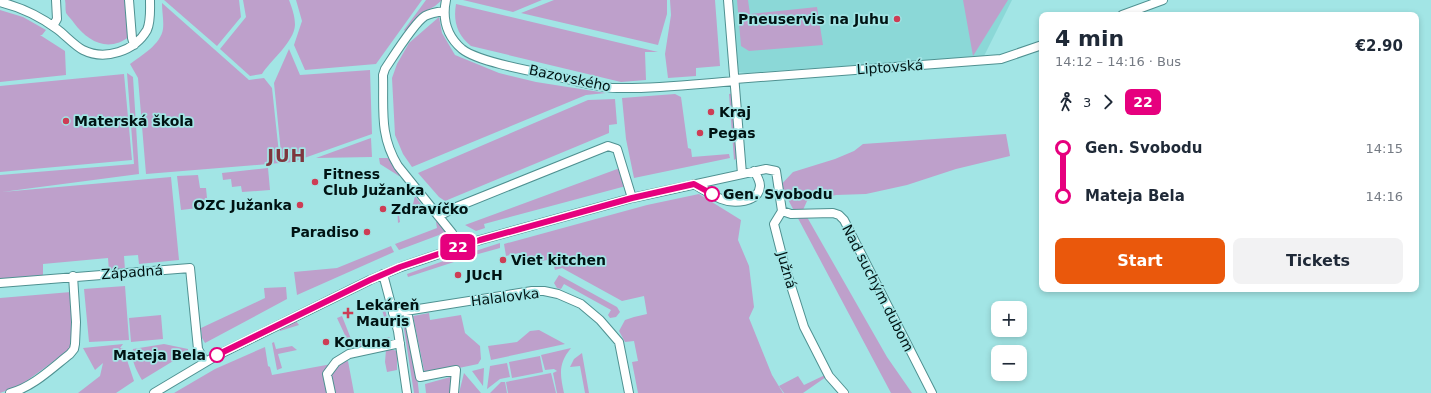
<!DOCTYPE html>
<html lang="en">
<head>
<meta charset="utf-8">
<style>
  body { margin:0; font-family:"DejaVu Sans",sans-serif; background:#f2f2f3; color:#1f2937; height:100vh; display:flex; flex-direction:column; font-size:15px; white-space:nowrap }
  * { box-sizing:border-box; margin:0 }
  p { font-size:13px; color:#747a83 }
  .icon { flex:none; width:22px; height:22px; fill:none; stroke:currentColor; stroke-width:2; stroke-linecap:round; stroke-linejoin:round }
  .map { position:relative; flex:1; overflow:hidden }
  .drawer { position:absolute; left:1039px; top:12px; width:380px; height:280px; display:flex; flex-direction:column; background:#fff; border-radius:8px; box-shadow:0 2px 6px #0003 }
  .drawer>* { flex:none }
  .badge { padding:0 8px; border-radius:6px; font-size:14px; line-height:26px }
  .buttons { position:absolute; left:991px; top:301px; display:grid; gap:8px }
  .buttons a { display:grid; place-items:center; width:36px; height:36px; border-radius:8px; background:#fff; box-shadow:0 2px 6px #0003; font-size:20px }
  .map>.badge { position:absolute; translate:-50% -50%; box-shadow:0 0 0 2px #fff }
  .legs { display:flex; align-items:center; gap:6px; height:44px; padding:0 16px; font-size:13px }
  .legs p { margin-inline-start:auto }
  .head { display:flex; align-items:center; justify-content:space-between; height:68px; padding:0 16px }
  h1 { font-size:22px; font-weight:700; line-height:30px }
  .action { display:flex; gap:8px; margin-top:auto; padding:8px 16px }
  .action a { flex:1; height:46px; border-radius:8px; background:#ea580c; color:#fff; font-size:16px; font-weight:700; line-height:46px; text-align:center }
  .action a+a { background:#f2f2f3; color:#1f2937 }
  ul { padding:0 16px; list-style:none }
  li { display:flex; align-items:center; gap:14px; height:48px; font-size:15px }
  li i { display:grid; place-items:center; width:6px; height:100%; margin:0 5px; background:currentColor }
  li i::after { content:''; width:10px; height:10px; margin:-5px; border:3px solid; border-radius:50%; background:#fff }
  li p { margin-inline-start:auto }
  li:first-child i { background:linear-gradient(#0000 50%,currentColor 0) }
  li:last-child i { background:linear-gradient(currentColor 50%,#0000 0) }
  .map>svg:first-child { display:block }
  .built { fill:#8bd8d7 }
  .green { fill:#bea0cb }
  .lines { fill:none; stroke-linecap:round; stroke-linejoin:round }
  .minor-casing { stroke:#4f9191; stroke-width:10 }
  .minor { stroke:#fff; stroke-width:8 }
  .line-1-casing { stroke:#fff; stroke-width:9 }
  .line-1 { stroke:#e6007e; stroke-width:6 }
  .poi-dot { fill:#cd3d55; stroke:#a2e5e5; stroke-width:1.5 }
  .stop-1-dot { fill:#fff; stroke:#e6007e; stroke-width:2 }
  .labels { text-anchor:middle; stroke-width:3.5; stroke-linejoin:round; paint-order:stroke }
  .poi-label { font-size:14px; font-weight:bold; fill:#001313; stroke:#a2e5e5; text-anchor:start }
  .street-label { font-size:14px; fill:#001313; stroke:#a2e5e5 }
  .stop-label { font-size:14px; font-weight:bold; fill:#001313; stroke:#a2e5e5; text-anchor:start }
  .district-label { font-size:18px; font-weight:bold; letter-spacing:1px; fill:#7e363e; stroke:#a2e5e5 }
</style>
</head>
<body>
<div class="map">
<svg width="1431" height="393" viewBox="0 0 1431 393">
  <rect width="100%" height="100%" fill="#a2e5e5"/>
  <path class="built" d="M732 0H1012L984 56 746 73 738 72Z"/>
  <path class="green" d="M65 0H126L130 36C109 53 88 42 74 23 72 20 68 16 66 13 65 9 66 4 65 0Z
    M164 0H239L241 17 217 46Z
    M243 0H289C292 8 295 16 295 25 294 42 271 60 262 74L250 76 220 49 246 17Z
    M296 0H422L376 64 305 70 294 45 302 21Z
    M426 0H442L435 6 421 14 406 32 404 30Z
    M463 0H542L513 12Z
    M554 0H667V14L658 45 521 13Z
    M670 0H715L720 66 696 68V76L668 78 665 54 671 15Z
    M737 0H748L750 14 817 7 823 45 749 51 741 46Z
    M963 0H1008L973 56Z
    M162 3 249 80 264 78 272 88 280 163 146 174 138 78 130 64C141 56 161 44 163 29 164 21 162 12 162 3Z
    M456 4 658 52H645L646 80 621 82 471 46C457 35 453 21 456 4Z
    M0 10 23 17 46 30 42 35H40L65 51 66 75 0 82Z
    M439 17 442 33 455 55 499 73 536 82 606 93 586 95 412 167 403 154 395 135 392 78 397 64 409 43Z
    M289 49 300 75 370 70 372 134 293 162 282 163 274 83Z
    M127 73 133 77 139 174 2 192 171 177 179 260 139 264 138 255 124 256 125 270 109 271 108 258 43 264V275L0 279V175L134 164Z
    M124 74 132 160 0 172V86Z
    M734 93 737 158 734 160 729 94Z
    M675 94 681 97 688 148 691 149 692 157 729 154 730 158 634 178 626 139 622 98Z
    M615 99 617 124 609 125V133L445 201 439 197 418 173 588 100Z
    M1006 134 1010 156 956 169 907 185 866 194 836 195 807 201 803 210 887 357 912 393H891L784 192H779L777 189 793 172 835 159 854 151 863 144Z
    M371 138 372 157 316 158Z
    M379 158H388L402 176H399L380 164Z
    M268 168 270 190 242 192 241 186 232 187 231 179 223 180 222 173Z
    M620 168 626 186 484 224 485 228 476 231 465 225Z
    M198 175 200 188H206L207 198H205L206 207 181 210 177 176Z
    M699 194 741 220 738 240 749 266 754 307 749 318 772 375 783 393H638L632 362 638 361 634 341 625 342 619 331 625 320 634 317 647 314 644 296 622 301 562 268 555 270 552 259 526 264 524 252 506 256 504 244 647 205Z
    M415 196 424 208V211L420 214 417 208 399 215 400 222 398 223 397 207H409L413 204Z
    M439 220 447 232 399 250 395 244 437 228 436 222Z
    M500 243V248L471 256 469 253Z
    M391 246 394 252 297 295 294 272 337 268Z
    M452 258 454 262 408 277 407 274Z
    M559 275 617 307 620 312 616 317 610 318 608 315 611 310 564 284 561 289 557 288 554 283Z
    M125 286 129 340 89 342 84 289Z
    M286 287 287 299 205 343 202 338 201 328 265 298 264 288Z
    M71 292V337L70 348 65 353 21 385 0 393V298Z
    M383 301 389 326 387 328 380 302Z
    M429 313 430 320 461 315 465 333 480 346 481 359 478 364 425 375 413 316Z
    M161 315 163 339 131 342 129 318Z
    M342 316 353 344 390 337 386 341 351 348 337 318Z
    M296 321 299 325 280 331V329Z
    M403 323H407L417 376 419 393H414Z
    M539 330 565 344 491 360 488 346 517 342 530 331Z
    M274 342 276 349 292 346 297 350 278 354 282 368 277 370 272 343Z
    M123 344 120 348H123L134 381 116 393H78L100 376 103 363 95 370 83 348Z
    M164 344 188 349V352L142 380C137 371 130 359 133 349Z
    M265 347 268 366 270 367 272 375 348 361 354 393H174L215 369Z
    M571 348C558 364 560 374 564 393H557L553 373 557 371 554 369 545 370 541 355Z
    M390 349 397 351V370L387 372 385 362 386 350Z
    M582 353 589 393H585L580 366 570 367 574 359Z
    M540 356 543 372 512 378 509 362Z
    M507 363 510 377 500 379 487 389 490 366Z
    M484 368 483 386 472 371Z
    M464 373 481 393H459Z
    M551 373 556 393H508L506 382Z
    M825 375 826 377 803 393H784L779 386 798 376 804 385Z
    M454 376 451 393H426L425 384Z
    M501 382H505L507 393H490Z"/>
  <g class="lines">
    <g class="minor-casing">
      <path id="minor" d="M129 0 132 38 134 45
        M446 0C442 19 447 36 462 49 478 62 531 71 552 75 571 80 598 88 617 88 656 89 696 84 735 81
        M728 0 742 174
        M0 2C20 7 41 17 57 29 65 35 75 46 83 50 105 61 135 51 147 30 151 21 150 10 150 0
        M444 11C437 12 431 13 425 16 414 23 393 57 385 69L383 75C384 109 379 135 398 166L452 233 459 246
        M1122 15 1163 0
        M53 26 57 19 56 0
        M735 79 1001 59 1042 45
        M694 184C702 189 712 195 721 199 733 204 759 203 760 186 760 180 757 176 754 171
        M782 211 791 214 833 213 839 215 844 220 932 393
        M439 216 454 208 608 146 617 149 632 198
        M383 274 398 331 407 393
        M0 283 190 268 198 349 205 362
        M407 311 420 377 456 370 454 393
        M393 313 532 291H544L558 294 581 304 600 320 619 342 629 393
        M10 393C33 387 52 368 70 354L74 349 75 344 76 322 73 276
        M154 393 216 356 370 280 401 267 480 240 632 198 766 169 776 171 782 211 774 224 785 267 804 327 829 376 844 393
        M331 393 327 374 336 362 349 354 400 343"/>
    </g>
    <use href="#minor" class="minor"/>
  </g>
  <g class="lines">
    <g class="line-1-casing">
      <path id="line-1" d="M217 355 370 280 400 267 480 240 632 198 694 184 712 194"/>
    </g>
    <use href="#line-1" class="line-1"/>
  </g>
  <g class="poi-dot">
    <circle cx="897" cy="19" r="4"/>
    <circle cx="711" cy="112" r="4"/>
    <circle cx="66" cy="121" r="4"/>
    <circle cx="700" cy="133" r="4"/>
    <circle cx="315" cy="182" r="4"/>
    <circle cx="300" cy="205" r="4"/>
    <circle cx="383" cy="209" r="4"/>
    <circle cx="367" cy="232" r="4"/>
    <circle cx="503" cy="260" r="4"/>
    <circle cx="458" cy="275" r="4"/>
    <path d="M346 307h4v4h4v4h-4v4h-4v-4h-4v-4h4z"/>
    <circle cx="326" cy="342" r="4"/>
  </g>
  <g class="stop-1-dot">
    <circle cx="712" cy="194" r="7"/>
    <circle cx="217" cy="355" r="7"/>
  </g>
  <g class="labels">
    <g class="poi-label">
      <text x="889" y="24" text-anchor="end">Pneuservis na Juhu</text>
      <text x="719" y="117">Kraj</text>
      <text x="74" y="126">Materská škola</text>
      <text x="708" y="138">Pegas</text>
      <text x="323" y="179">Fitness<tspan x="323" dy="16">Club Južanka</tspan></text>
      <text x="292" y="210" text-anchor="end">OZC Južanka</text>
      <text x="391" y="214">Zdravíčko</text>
      <text x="359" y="237" text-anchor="end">Paradiso</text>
      <text x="511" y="265">Viet kitchen</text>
      <text x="466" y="280">JUcH</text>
      <text x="356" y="310">Lekáreň<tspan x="356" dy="16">Mauris</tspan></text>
      <text x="334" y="347">Koruna</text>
    </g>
    <g class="street-label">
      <text transform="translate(890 67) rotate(-4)" y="5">Liptovská</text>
      <text transform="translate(570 78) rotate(12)" y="5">Bazovského</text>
      <text transform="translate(787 270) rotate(74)" y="5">Južná</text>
      <text transform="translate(132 272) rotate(-4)" y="5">Západná</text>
      <text transform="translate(878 288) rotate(63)" y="5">Nad suchým dubom</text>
      <text transform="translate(505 297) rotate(-7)" y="5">Halalovka</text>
    </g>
    <g class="stop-label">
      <text x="723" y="199">Gen. Svobodu</text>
      <text x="206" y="360" text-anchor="end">Mateja Bela</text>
    </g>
    <g class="district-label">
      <text x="287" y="162">JUH</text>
    </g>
  </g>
</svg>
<div class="buttons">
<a>+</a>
<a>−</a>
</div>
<b class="badge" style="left:458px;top:247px;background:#e6007e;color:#fff">22</b>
<section class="drawer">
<div class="head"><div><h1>4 min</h1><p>14:12 – 14:16 · Bus</p></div><b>€2.90</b></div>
<div class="legs"><svg class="icon" aria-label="walk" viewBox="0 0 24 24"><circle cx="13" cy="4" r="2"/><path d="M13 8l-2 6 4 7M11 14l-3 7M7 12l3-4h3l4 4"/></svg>3<svg class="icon" aria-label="forward" viewBox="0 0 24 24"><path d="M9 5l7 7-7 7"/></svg><b class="badge" style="background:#e6007e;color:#fff">22</b></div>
<ul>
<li><i style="color:#e6007e"></i><b>Gen. Svobodu</b><p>14:15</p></li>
<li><i style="color:#e6007e"></i><b>Mateja Bela</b><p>14:16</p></li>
</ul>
<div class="action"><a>Start</a><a>Tickets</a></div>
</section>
</div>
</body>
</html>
